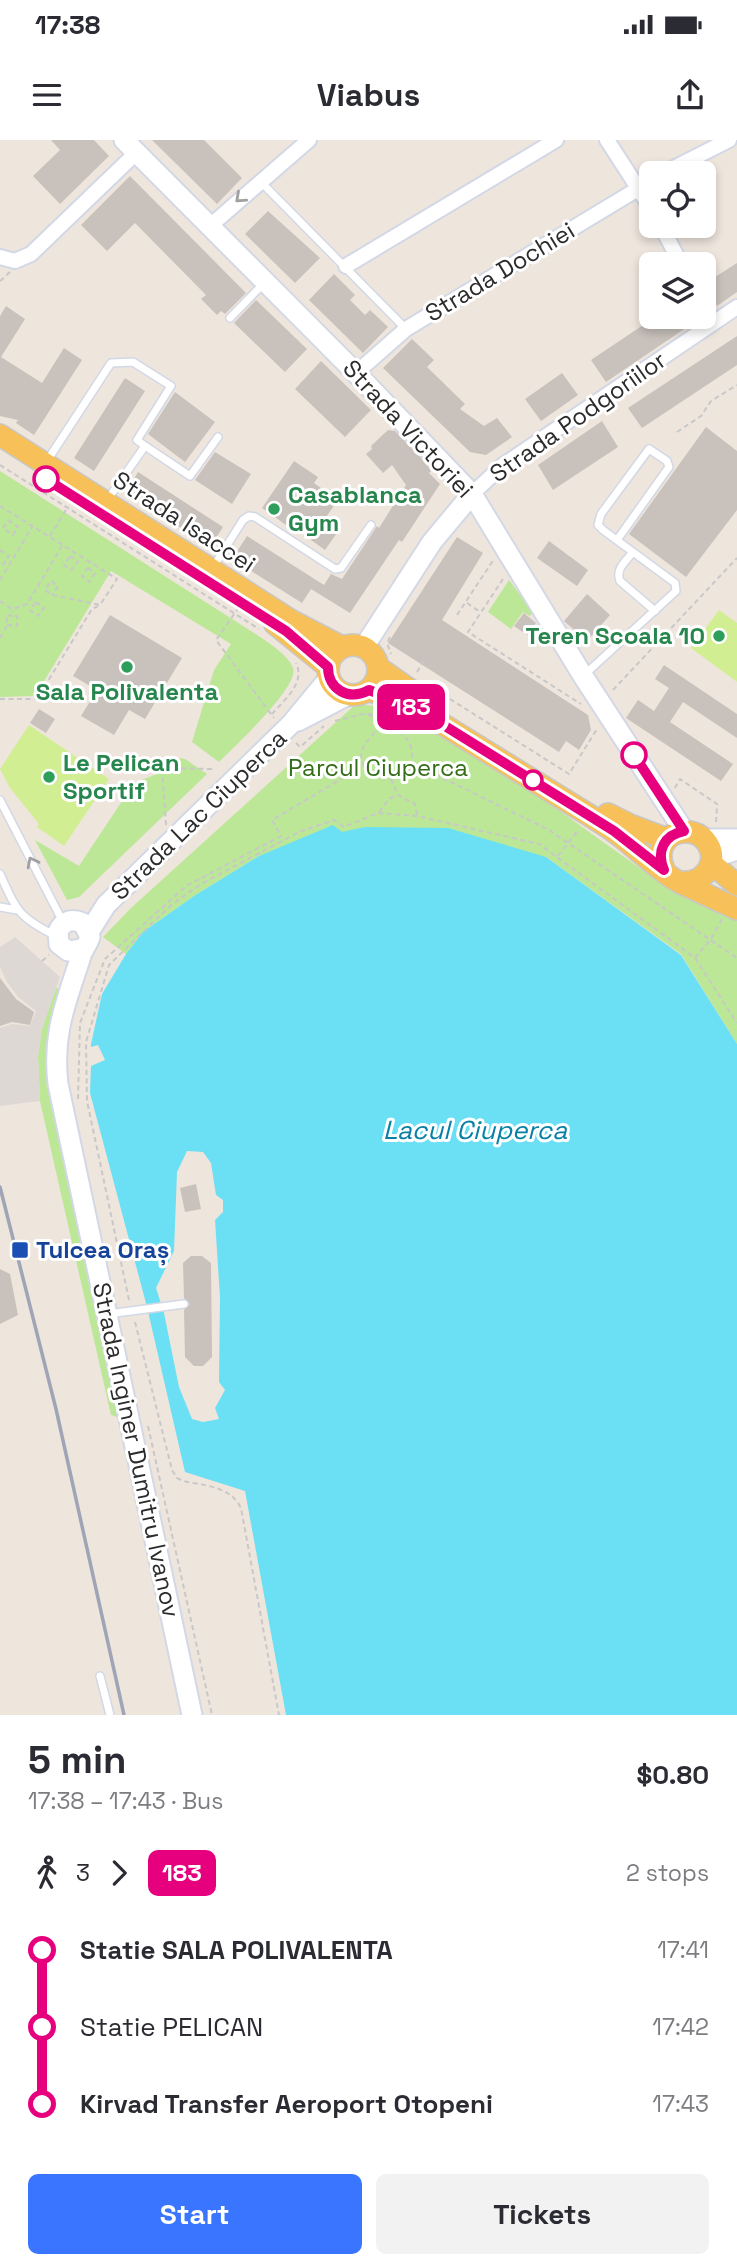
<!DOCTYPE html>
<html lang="en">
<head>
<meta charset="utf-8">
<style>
  body { margin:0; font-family:"Space Grotesk",sans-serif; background:#f2f2f3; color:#2b2b33; height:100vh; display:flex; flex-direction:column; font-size:26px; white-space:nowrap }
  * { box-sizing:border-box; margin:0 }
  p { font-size:23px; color:#7c7c81 }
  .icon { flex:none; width:38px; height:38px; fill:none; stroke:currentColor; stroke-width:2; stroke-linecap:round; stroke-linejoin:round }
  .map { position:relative; height:1575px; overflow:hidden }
  .details { display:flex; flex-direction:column; background:#fff; flex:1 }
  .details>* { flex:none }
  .badge { padding:0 14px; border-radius:10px; font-size:24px; line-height:46px }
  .buttons { position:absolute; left:639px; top:21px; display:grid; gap:14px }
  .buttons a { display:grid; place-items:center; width:77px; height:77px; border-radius:10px; background:#fff; box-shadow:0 4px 10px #0003; font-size:35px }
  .map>.badge { position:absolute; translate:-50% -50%; box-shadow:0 0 0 4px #fff }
  .legs { display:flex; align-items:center; gap:10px; height:77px; padding:0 28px; font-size:23px }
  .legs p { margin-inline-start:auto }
  .head { display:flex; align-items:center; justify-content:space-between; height:119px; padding:0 28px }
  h1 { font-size:38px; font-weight:700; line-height:52px }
  .cta { display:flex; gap:14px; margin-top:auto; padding:14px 28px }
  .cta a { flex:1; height:80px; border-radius:10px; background:#3975ff; color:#fff; font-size:28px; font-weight:700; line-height:80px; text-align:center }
  .cta a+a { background:#f2f2f3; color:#2b2b33 }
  ul { padding:0 28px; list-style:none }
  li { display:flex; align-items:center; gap:24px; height:77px; font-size:26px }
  li i { display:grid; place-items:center; width:10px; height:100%; margin:0 9px; background:currentColor }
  li i::after { content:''; width:18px; height:18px; margin:-9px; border:5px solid; border-radius:50%; background:#fff }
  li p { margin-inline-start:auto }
  li:first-child i { background:linear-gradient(#0000 50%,currentColor 0) }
  li:last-child i { background:linear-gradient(currentColor 50%,#0000 0) }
  .status { display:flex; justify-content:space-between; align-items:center; height:49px; padding:0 35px; background:#fff; direction:ltr }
  .status svg { height:19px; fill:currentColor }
  header { display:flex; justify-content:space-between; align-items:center; height:91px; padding:0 28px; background:#fff; font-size:32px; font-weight:700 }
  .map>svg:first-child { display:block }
  .green { fill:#bbe797 }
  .pitch { fill:#d2ee92 }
  .plaza { fill:#ded8d4 }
  .water { fill:#6be0f4; fill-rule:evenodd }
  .building { fill:#c9c2bc }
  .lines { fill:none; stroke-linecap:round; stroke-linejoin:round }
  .lane-casing { stroke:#d2d8e5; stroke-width:10 }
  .street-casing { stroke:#d2d8e5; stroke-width:18 }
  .secondary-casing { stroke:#d2d8e5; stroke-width:23 }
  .primary-casing { stroke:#c8c8c8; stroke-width:24 }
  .path { stroke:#c8c8c8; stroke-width:2; stroke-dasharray:5 3.5; stroke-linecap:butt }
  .lane { stroke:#fff; stroke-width:7 }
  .street { stroke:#fff; stroke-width:14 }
  .secondary { stroke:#fff; stroke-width:19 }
  .primary { stroke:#f7c058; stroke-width:21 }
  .rail { stroke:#9fa5b6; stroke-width:3.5 }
  .oneway { stroke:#a0a0a0 }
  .line-1-casing { stroke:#fff; stroke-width:16 }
  .line-1 { stroke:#e6007e; stroke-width:10 }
  .stop-1-dot { fill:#fff; stroke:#e6007e; stroke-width:3.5 }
  .leisure-dot { fill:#2e9e5b; stroke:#fff; stroke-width:2.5 }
  .transit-dot { fill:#1a4fb4; stroke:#fff; stroke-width:2.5 }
  .labels { text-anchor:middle; stroke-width:6; stroke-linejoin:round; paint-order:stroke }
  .street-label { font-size:24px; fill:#2b2b2b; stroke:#fff }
  .leisure-label { font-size:24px; font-weight:bold; fill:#27864d; stroke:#fff; text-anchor:start }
  .park-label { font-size:24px; fill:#336d17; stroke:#fff }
  .transit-label { font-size:24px; font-weight:bold; fill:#164399; stroke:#fff; text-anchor:start }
  .water-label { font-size:26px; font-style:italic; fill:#0780a4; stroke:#fff }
</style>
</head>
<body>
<div class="status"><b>17:38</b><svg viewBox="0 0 49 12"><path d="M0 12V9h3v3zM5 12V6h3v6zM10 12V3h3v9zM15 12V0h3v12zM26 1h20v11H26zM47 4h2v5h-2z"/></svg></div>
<header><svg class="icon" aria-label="menu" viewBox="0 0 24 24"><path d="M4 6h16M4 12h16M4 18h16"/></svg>Viabus<svg class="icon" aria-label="share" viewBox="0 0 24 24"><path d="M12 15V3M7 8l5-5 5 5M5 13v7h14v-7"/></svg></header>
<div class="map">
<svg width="737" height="1575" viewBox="0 0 737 1575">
  <rect width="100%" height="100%" fill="#eee5dd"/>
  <path class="green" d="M0 331 243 486C257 495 288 513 293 528 300 546 233 608 219 622L192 602 214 530 231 504 111 431 35 556 0 557Z
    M509 440 533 472 530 476 523 472 511 489 488 472Z
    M356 564 393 568 522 644 648 734 693 755 737 781V904L681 814 546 717 365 687 259 716 194 756 143 792 126 814 103 797 131 768Z
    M180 618 185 619 207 634 79 757 67 760 35 700 79 726 134 643 157 634Z
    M56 848 62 850 47 897V928L63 1017 120 1278 111 1275 40 961 38 916 42 889Z"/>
  <path class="pitch" d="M719 470 737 483V542L691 508Z
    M29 585 109 639 64 706 37 687 39 684 10 648 0 629Z"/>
  <path class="plaza" d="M15 797 60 837 42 889 38 916 40 961 0 966V888L12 884 30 886 36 871 18 857 7 842 0 827V807Z"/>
  <path class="water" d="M333 685 342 692 365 687 448 688 546 717 681 815 737 904V1575H286L245 1351 185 1332 147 1167 90 953 91 926 105 920 98 905 91 907V904L102 854 126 814 143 792 194 756 259 716ZM187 1011 203 1012 211 1023 216 1055 223 1060V1072L215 1080 220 1157 219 1242 225 1250 215 1268 219 1279 203 1282 192 1279 179 1247 164 1173 156 1148 174 1111 177 1032Z"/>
  <path class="building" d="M51 0H94L109 16 60 64 33 36 60 10Z
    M152 0H204L242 38 217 64Z
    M130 36 246 153 225 174 221 171 217 175 201 159 206 155 135 83 107 111 81 85Z
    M268 71 320 118 295 143 245 94Z
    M737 123V152L717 166 704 144Z
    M334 134 355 155 350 160 365 175 370 170 388 187 363 213 309 160Z
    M256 160 307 209 285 232 234 183Z
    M6 166 25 179 1 217 42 243 64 208 82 220 34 295 16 283 18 280 0 276V176Z
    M655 177H698L699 179 606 242 591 220Z
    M737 196V225L642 288 628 268Z
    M412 199 434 220 427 227 465 264 460 269 484 286 497 278 512 297 486 315 470 312 383 228Z
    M321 221 371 270 345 297 295 249Z
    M562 233 578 255 541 281 525 259Z
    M125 238 145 251 94 331 74 318Z
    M175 252 215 282 185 322 148 294Z
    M602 281 618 307 553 350 538 325Z
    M706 287 737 311V370L686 437 629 394Z
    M388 290 395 291 425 322 431 331 429 333 440 344 402 402 399 400 350 473 311 449 302 463 232 419 247 396 324 445 331 434 342 439 377 386 379 388 406 345 392 325 383 333 366 314 372 309 371 306Z
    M215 312 251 334 232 364 195 340Z
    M294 321 318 337 314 343 338 360 324 380 339 390 325 410 311 400 319 388 295 372 286 385 262 368Z
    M138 332 223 387 210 407 126 352Z
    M457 397 483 413 442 480 588 575 591 590 579 610 566 601 559 612 388 503Z
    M549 401 588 430 577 446 537 418Z
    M587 454 610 475 587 501 564 481Z
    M524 473 536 483 527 495 514 486Z
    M110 475 182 518 145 579 129 570 114 595 81 576 97 550 73 536Z
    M664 525 737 574V598L683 562 670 582 733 624 721 641 626 578 638 560 654 571 669 548 655 539Z
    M39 569 55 579 46 593 30 583Z
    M0 838 16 859 34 872 30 885 12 882 0 886Z
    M196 1044 201 1069 185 1072 180 1048Z
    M191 1116H202L211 1123 212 1217 203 1226H194L185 1217 184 1170 190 1164 184 1158 183 1123Z
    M0 1129 10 1134 18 1175 0 1184Z"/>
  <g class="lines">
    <g class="lane-casing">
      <path id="lane" d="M260 41 406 189
        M230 178 265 142
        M47 321 111 223 133 222 171 246 137 300 145 306
        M108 359 145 306 190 336 218 297
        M633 412C626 421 615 429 620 441L655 471
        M212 429 243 380 249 376 255 377 335 429 341 428 371 385
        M583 536 676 451 675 443 603 390 598 385 601 374 649 309 667 321 669 327 617 400
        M0 660 63 782
        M0 734C17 771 18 777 56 796
        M0 767 17 770
        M108 1174 184 1164
        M100 1536 110 1575"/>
    </g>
    <g class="street-casing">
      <path id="street" d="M607 0 651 68
        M664 33 729 0
        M210 86 309 0
        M661 86 681 124
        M0 117 15 121 31 114 136 13
        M346 126 556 0
        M704 166 712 183
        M356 233 406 189 651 41
        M472 354 502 326 737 167"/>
    </g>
    <g class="secondary-casing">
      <path id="secondary" d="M124 0 356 233 472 354 583 536 684 691
        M364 507 432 402 472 354
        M298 581 348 555
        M705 699H737
        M712 718 737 710
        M89 792 106 765 291 584 329 538
        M83 809 68 811 59 804 58 792C62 781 72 778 83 783L90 797C88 804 83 809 81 816 66 863 52 893 58 944L192 1575"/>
    </g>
    <g class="primary-casing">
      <path id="primary" d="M0 295 292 481 342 507
        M275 484 328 527
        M328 530a25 25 0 1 1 50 0a25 25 0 1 1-50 0Z
        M379 528 435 567
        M369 550 416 568 589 675C598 681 607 686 616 693 629 702 669 739 680 742 687 743 694 742 700 738 727 719 703 680 672 695 660 704 658 716 664 730
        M608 674 630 685 667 699
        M711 723 737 745
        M679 742 737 769"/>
    </g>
    <path class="path" d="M0 141 10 132
      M677 292 701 276 711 261 737 245
      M0 325 259 489
      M0 366 117 439 100 465 52 455 45 450 51 441 58 446 52 455
      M8 380 18 387 13 395 3 388Z
      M50 396 67 368
      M0 410 9 416 2 426 0 424
      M70 416 78 421 71 430 64 425Z
      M88 428 95 433 89 442 82 436Z
      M503 439 468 492 581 564
      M0 440 32 387
      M0 461 12 469 27 464 62 406
      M36 462 44 468 38 476 30 470Z
      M467 463 480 472
      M239 467 216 500 274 578
      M457 475 494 419
      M7 485 17 486V476H13
      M390 497 387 503 391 514
      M0 498 6 488 7 475 12 476V471
      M417 532 426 517
      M613 550 737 418
      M0 559H37L92 469 98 466
      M450 559 569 634 597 589
      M272 574C284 560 306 543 296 523
      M369 574 402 581
      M335 581 367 573 380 584C373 599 349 611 369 631 374 636 381 639 389 639 425 637 417 579 377 591
      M296 603 300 607 324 586
      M412 623 549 690 737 818
      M391 639 398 655 415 664 417 675
      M675 648 680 639 717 664 716 684
      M379 672 389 659 397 655
      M166 685 162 628 213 629
      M558 716 578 690
      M695 818 711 799 722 779
      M42 821 49 815
      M78 959 80 883 105 819 186 746 281 696 272 680 365 625
      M129 1160 87 961 86 902 109 825 171 765 201 744 299 692 334 680 344 687 378 673 417 676 539 704 695 818 737 883
      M135 1182 172 1330 177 1338 183 1341C206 1346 230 1346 241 1368L279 1575
      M148 1286 212 1575"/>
    <use href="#lane" class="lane"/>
    <use href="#street" class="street"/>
    <use href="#secondary" class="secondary"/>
    <use href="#primary" class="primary"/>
    <path class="rail" d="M0 1047 56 1269 124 1575"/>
  </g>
  <defs><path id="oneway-chevron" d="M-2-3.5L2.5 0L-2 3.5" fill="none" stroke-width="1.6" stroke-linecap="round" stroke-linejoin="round" transform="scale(1.75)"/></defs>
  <g class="oneway">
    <use href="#oneway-chevron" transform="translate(240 58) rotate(138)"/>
    <use href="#oneway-chevron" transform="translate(32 722) rotate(-117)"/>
  </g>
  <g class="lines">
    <g class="line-1-casing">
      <path id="line-1" d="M46 339 286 491 328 527C328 550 349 561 369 550L416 568 614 691 664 730C656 711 664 695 684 691L634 615"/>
    </g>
    <use href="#line-1" class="line-1"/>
  </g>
  <g class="stop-1-dot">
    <circle cx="46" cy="339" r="12"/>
    <circle cx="634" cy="615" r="12"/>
    <circle cx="533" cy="640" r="9"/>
  </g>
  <g class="leisure-dot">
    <circle cx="274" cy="369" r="7"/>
    <circle cx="719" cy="496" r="7"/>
    <circle cx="127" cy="527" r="7"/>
    <circle cx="49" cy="637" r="7"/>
  </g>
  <rect class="transit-dot" x="11" y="1101" width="18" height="18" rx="3.5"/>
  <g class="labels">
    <g class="street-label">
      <text transform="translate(500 132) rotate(-31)" y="8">Strada Dochiei</text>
      <text transform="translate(578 277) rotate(-35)" y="8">Strada Podgoriilor</text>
      <text transform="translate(408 289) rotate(47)" y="8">Strada Victoriei</text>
      <text transform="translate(184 382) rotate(33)" y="8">Strada Isaccei</text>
      <text transform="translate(199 675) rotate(-44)" y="8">Strada Lac Ciuperca</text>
      <text transform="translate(136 1310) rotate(78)" y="8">Strada Inginer Dumitru Ivanov</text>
    </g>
    <g class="leisure-label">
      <text x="288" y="363">Casablanca<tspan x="288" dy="28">Gym</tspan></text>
      <text x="705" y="504" text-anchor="end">Teren Scoala 10</text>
      <text x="127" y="560" text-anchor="middle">Sala Polivalenta</text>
      <text x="63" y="631">Le Pelican<tspan x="63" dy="28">Sportif</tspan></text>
    </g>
    <g class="park-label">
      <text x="378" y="636">Parcul Ciuperca</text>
    </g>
    <g class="transit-label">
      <text x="36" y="1118">Tulcea Oraș</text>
    </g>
    <g class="water-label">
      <text x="475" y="999">Lacul Ciuperca</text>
    </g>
  </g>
</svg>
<div class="buttons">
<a><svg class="icon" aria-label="locate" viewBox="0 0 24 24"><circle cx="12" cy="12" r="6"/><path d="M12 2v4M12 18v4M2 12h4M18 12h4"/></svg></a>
<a><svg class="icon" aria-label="layers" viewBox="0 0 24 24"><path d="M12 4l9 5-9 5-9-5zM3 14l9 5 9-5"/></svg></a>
</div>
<b class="badge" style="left:411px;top:567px;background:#e6007e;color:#fff">183</b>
</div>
<section class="details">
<div class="head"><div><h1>5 min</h1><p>17:38 – 17:43 · Bus</p></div><b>$0.80</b></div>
<div class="legs"><svg class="icon" aria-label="walk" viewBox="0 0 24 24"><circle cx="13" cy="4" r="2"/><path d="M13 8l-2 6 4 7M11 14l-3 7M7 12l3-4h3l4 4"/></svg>3<svg class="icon" aria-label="forward" viewBox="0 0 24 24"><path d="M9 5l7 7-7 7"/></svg><b class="badge" style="background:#e6007e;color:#fff">183</b><p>2 stops</p></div>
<ul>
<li><i style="color:#e6007e"></i><b>Statie SALA POLIVALENTA</b><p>17:41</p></li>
<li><i style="color:#e6007e"></i><span>Statie PELICAN</span><p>17:42</p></li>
<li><i style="color:#e6007e"></i><b>Kirvad Transfer Aeroport Otopeni</b><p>17:43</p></li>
</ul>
<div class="cta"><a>Start</a><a>Tickets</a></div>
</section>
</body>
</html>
